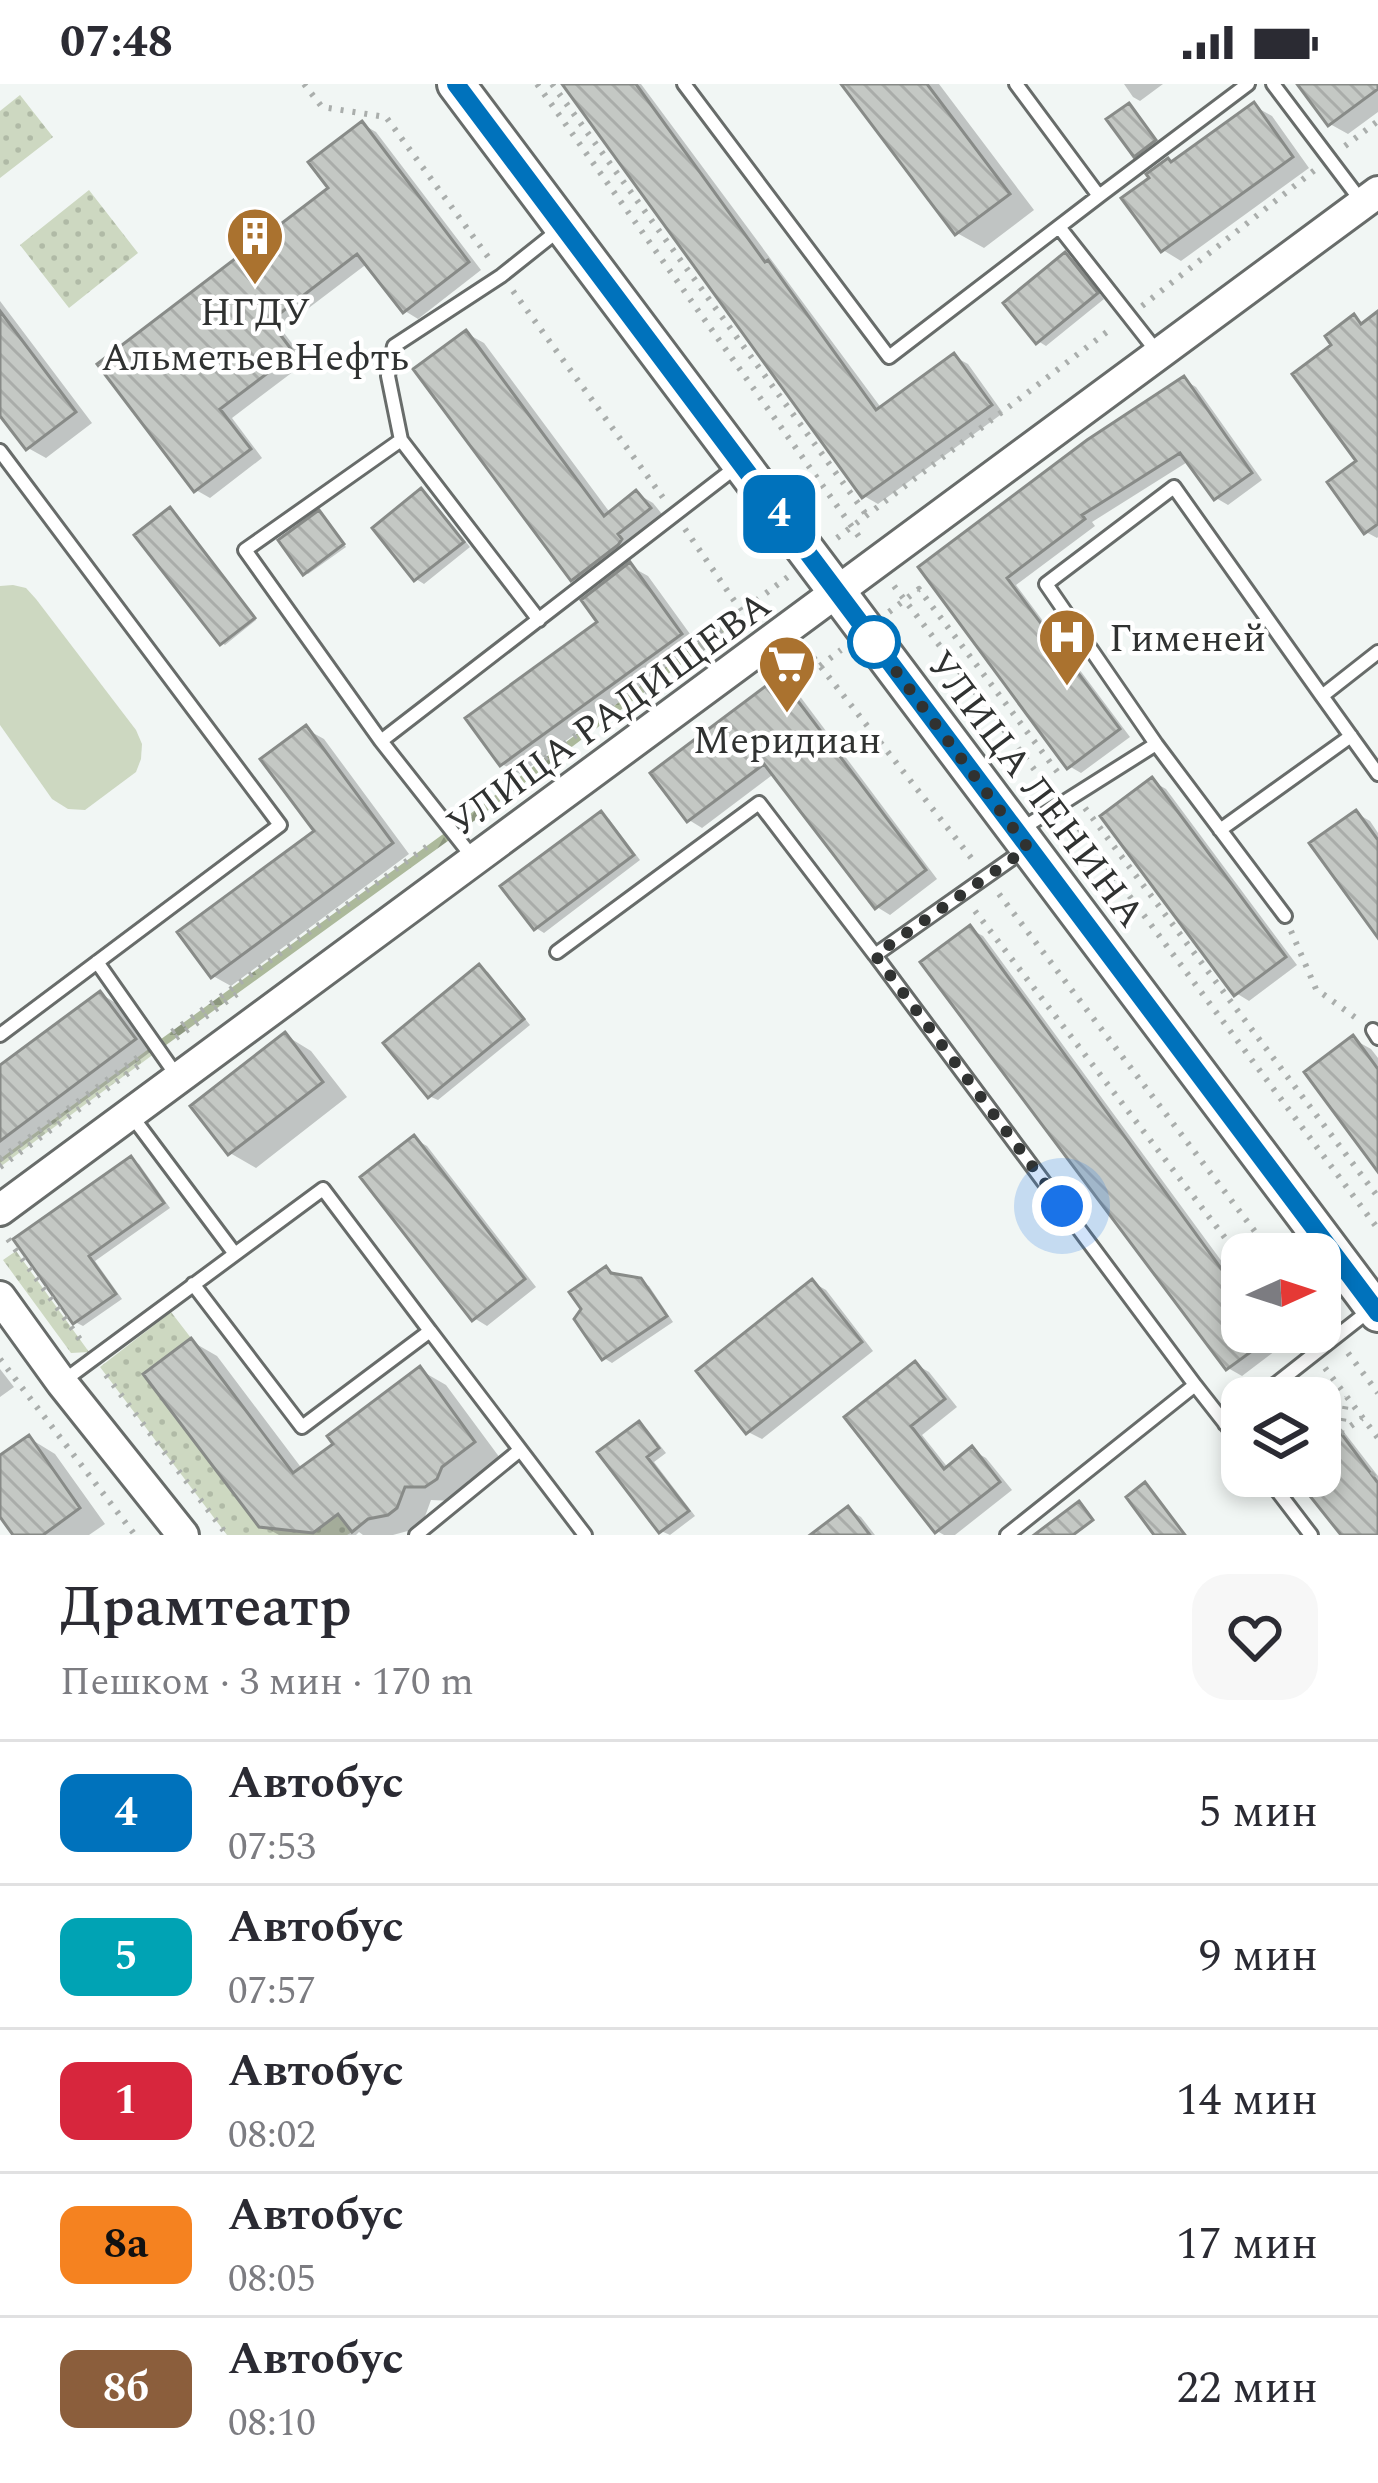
<!DOCTYPE html>
<html lang="ru">
<head>
<meta charset="utf-8">
<style>
  body { margin:0; font-family:Spectral,serif; background:#f7f7f7; color:#2b2b33; height:100vh; display:flex; flex-direction:column; font-size:45px; white-space:nowrap }
  * { box-sizing:border-box; margin:0 }
  p { font-size:39px; color:#7c7c81 }
  .icon { flex:none; width:66px; height:66px; fill:none; stroke:currentColor; stroke-width:2; stroke-linecap:round; stroke-linejoin:round }
  .map { position:relative; height:1451px; overflow:hidden }
  .side { display:flex; flex-direction:column; background:#fff; flex:1 }
  .side>* { flex:none }
  .badge { padding:0 24px; border-radius:18px; font-size:42px; line-height:78px }
  .needle { width:78px; rotate:87deg }
  .fabs { position:absolute; left:1221px; top:1149px; display:grid; gap:24px }
  .fabs a { display:grid; place-items:center; width:120px; height:120px; border-radius:24px; background:#fff; box-shadow:0 6px 18px #0003; font-size:60px }
  .you { position:absolute; width:60px; height:60px; margin:-30px; border:9px solid #fff; border-radius:50%; background:#1a73e8; box-shadow:0 0 0 18px #1a73e833 }
  .map>.badge { position:absolute; translate:-50% -50%; box-shadow:0 0 0 6px #fff }
  .round { display:grid; place-items:center; flex:none; width:126px; height:126px; border-radius:36px; background:#f7f7f7 }
  .overview { display:flex; align-items:center; justify-content:space-between; height:204px; padding:0 60px }
  h1 { font-size:57px; font-weight:600; line-height:90px }
  ul { padding:0; list-style:none }
  li { display:flex; align-items:center; gap:36px; height:144px; padding:0 60px; border-top:3px solid #e1e1e2 }
  li div { flex:1 }
  li b { display:block; font-size:45px }
  li em { font-style:normal }
  li .badge { min-width:132px; font-weight:700; text-align:center }
  .status { display:flex; justify-content:space-between; align-items:center; height:84px; padding:0 60px; background:#fff; direction:ltr }
  .status svg { height:33px; fill:currentColor }
  .map>svg:first-child { display:block }
  .grass { fill:url(#grass-dots) }
  .forest { fill:url(#forest-firs) }
  .pitch { fill:#cdd8c1 }
  .shadow { fill:#0003 }
  .building { fill:url(#building-back-hatch); stroke:#888b88; stroke-width:3 }
  .lines { fill:none; stroke-linecap:round; stroke-linejoin:round }
  .service-casing { stroke:#686c6a; stroke-width:18 }
  .tertiary-casing { stroke:#686c6a; stroke-width:36 }
  .secondary-casing { stroke:#686c6a; stroke-width:42 }
  .path { stroke:#aaaeac; stroke-width:6; stroke-dasharray:3 9; stroke-linecap:butt }
  .service { stroke:#fff; stroke-width:12 }
  .tertiary { stroke:#fff; stroke-width:30 }
  .secondary { stroke:#fff; stroke-width:36 }
  .line-casing { stroke:#fff; stroke-width:27 }
  .line { stroke:#0072bc; stroke-width:18 }
  .walk { stroke:#303231; stroke-width:12; stroke-dasharray:0 21.6 }
  .stop-dot { fill:#fff; stroke:#0072bc; stroke-width:6 }
  .labels { text-anchor:middle; stroke-width:9; stroke-linejoin:round; paint-order:stroke }
  .poi-label { font-size:39px; fill:#303231; stroke:#fff }
  .street-label { font-size:39px; fill:#303231; stroke:#fff }
</style>
</head>
<body>
<div class="status"><b>07:48</b><svg viewBox="0 0 49 12"><path d="M0 12V9h3v3zM5 12V6h3v6zM10 12V3h3v9zM15 12V0h3v12zM26 1h20v11H26zM47 4h2v5h-2z"/></svg></div>
<div class="map">
<svg width="1378" height="1451" viewBox="0 0 1378 1451">
  <defs>
    <pattern id="grass-dots" width="8" height="8" patternUnits="userSpaceOnUse" patternTransform="scale(3)"><rect width="8" height="8" fill="#cdd8c1"/><path d="M2 2h.1M6 6h.1" fill="none" stroke="#b0baa6" stroke-width="1.8" stroke-linecap="round"/></pattern>
    <pattern id="forest-firs" width="22" height="20" patternUnits="userSpaceOnUse" patternTransform="scale(3)"><rect width="22" height="20" fill="#acb99b"/><path d="M5 1l3.5 6h-7zM16 11l3.5 6h-7z" fill="#8c977f"/></pattern>
    <pattern id="building-back-hatch" width="6" height="6" patternUnits="userSpaceOnUse" patternTransform="scale(3)"><rect width="6" height="6" fill="#c4c8c4"/><path d="M-1 5l2 2M0 0l6 6M5-1l2 2" fill="none" stroke="#a9aca9"/></pattern>
  </defs>
  <rect width="100%" height="100%" fill="#f1f6f4"/>
  <path class="grass" d="M20 11 53 53 0 94V27Z
    M89 106 138 169 69 224 20 161Z
    M154 961 158 967 0 1083V1075Z
    M16 1167 89 1268 71 1269 3 1176Z
    M171 1228 191 1254 143 1290 258 1442 313 1449 338 1430 352 1448 347 1451H227L100 1283Z"/>
  <path class="forest" d="M738 529 741 535 458 749 454 742Z
    M446 748 452 754 162 964 157 958Z"/>
  <path class="pitch" d="M13 501 26 504 36 515 136 646 142 660 141 675 136 688 85 726 68 725 52 715 0 641V502Z"/>
  <path class="shadow" d="M566 0H641L882 325 955 273 968 280 1003 329 878 420 864 412Z
    M845 0H939L1034 126 984 164 957 149Z
    M1124 0H1163L1140 17 1133 13Z
    M1301 0H1378V28L1348 50 1330 40Z
    M1254 22 1272 32 1309 84 1181 177 1163 166 1173 80Z
    M362 40 376 48 481 186 418 235 405 227 368 179 281 245 306 278 232 334 262 374 210 414 196 406 101 280 332 104Z
    M1065 171 1074 176 1104 215 1046 262 1038 257Z
    M0 217 92 339 46 374 28 364 0 327Z
    M1378 231V453L1377 454 1366 448 1360 378 1335 261 1354 234 1365 240Z
    M466 249 484 259 611 430 636 409 653 419 666 435 638 466 590 505 573 495Z
    M1184 296 1196 303 1262 396 1228 421 1216 414 1189 377 1092 438 1095 442 1016 501 1130 653 1081 689 1069 682 922 484Z
    M422 408 430 413 470 463 424 500 416 495Z
    M173 429 256 536 225 561 222 559Z
    M323 432 346 463 308 490 305 488Z
    M630 482 648 492 698 561 520 690 502 680 602 539Z
    M779 595 793 603 937 795 890 831 877 823 775 689 702 744 689 736Z
    M306 645 324 655 409 770 231 902 213 892 318 747Z
    M1152 697 1166 705 1297 881 1249 917 1236 909Z
    M1356 729 1370 737 1378 749V849Z
    M601 730 609 735 640 776 544 849 536 844Z
    M970 845 983 852 1242 1205V1248H1273L1283 1261 1242 1292 1228 1284Z
    M480 884 488 888 530 941 438 1016 429 1012Z
    M101 910 119 921 153 966 0 1079V985Z
    M285 951 311 967 347 1013 256 1084 230 1069Z
    M1353 955 1371 965 1378 974V1083Z
    M414 1055 427 1062 536 1203 487 1242 474 1234Z
    M131 1076 139 1080 170 1124 95 1177 122 1215 83 1242 75 1238 17 1156Z
    M606 1185 649 1202 673 1238 612 1279 604 1274Z
    M812 1198 826 1206 873 1267 762 1355 748 1348Z
    M191 1257 217 1272 303 1386 337 1360 420 1286 446 1301 500 1374 468 1397 463 1409 453 1417 431 1416 423 1438 415 1445 393 1451H363L359 1448 356 1451H279L261 1441Z
    M915 1280 929 1288 957 1323 922 1351 949 1385 972 1366 986 1374 1012 1406 955 1451H944L937 1447 848 1334Z
    M0 1285 14 1303 0 1313Z
    M1320 1317 1378 1392V1451L1298 1392H1320Z
    M639 1340 647 1345 666 1369 654 1378 695 1432 670 1451 661 1447Z
    M29 1354 55 1370 105 1440 89 1451H16L0 1428V1375Z
    M848 1425 861 1433 875 1451H815Z"/>
  <path class="building" d="M562 0H636L765 178 768 176 876 326 954 269 992 321 862 414Z
    M841 0H927L1010 110 955 151Z
    M1297 0H1378V5L1328 42Z
    M1254 18 1293 73 1161 168 1121 114 1149 94 1146 90 1168 74 1171 78Z
    M1129 19 1156 56 1134 73 1106 35Z
    M362 37 469 178 403 229 357 170 270 237 294 269 220 325 251 365 194 408 97 280 328 104 308 78Z
    M1065 168 1098 209 1036 260 1003 219Z
    M0 227 76 328 26 366 0 332Z
    M1378 227V440L1364 450 1327 398 1356 377 1292 290 1331 261 1325 252 1354 230 1361 240Z
    M466 246 604 432 636 406 651 424 618 450 622 455 618 461 571 497 413 285Z
    M1184 292 1252 389 1214 416 1180 369 1082 431 1085 435 1007 494 1120 645 1067 685 918 483 1087 356Z
    M421 404 464 458 414 497 372 444Z
    M170 423 255 534 220 561 134 451Z
    M319 426 344 460 303 491 278 456Z
    M630 478 682 550 500 682 465 634 597 538 581 516Z
    M779 592 926 786 875 825 764 680 687 738 650 689Z
    M306 641 393 759 211 894 177 848 314 747 260 675Z
    M1152 693 1286 873 1234 912 1100 732Z
    M1356 726 1378 756V854L1309 759Z
    M601 727 634 771 534 846 500 802Z
    M970 841 1242 1213V1248H1278L1226 1286 920 878Z
    M479 880 524 935 428 1014 383 959Z
    M100 907 136 955 0 1057V981Z
    M285 948 323 998 228 1071 190 1022Z
    M1353 951 1378 985V1088L1304 988Z
    M414 1051 525 1195 472 1237 360 1093Z
    M131 1072 164 1119 89 1172 116 1210 73 1240 13 1155Z
    M606 1182 611 1189 641 1194 667 1232 602 1276 574 1235 581 1225 569 1208Z
    M812 1195 862 1258 746 1350 696 1287Z
    M191 1254 293 1389 333 1360 327 1352 420 1282 475 1358 442 1383 437 1395 425 1403H405L397 1424 388 1431 368 1435 352 1448 338 1430 313 1449 259 1443 143 1290Z
    M915 1277 945 1315 911 1342 944 1385 972 1362 1000 1398 935 1449 844 1333Z
    M1320 1321 1378 1399V1451H1341L1294 1392H1320Z
    M639 1337 659 1364 647 1373 689 1427 659 1449 597 1368Z
    M29 1351 80 1424 43 1451H13L0 1433V1371Z
    M1145 1398 1185 1451H1154L1126 1413Z
    M1079 1417 1093 1436 1073 1451H1034Z
    M848 1422 870 1451H810Z"/>
  <g class="lines">
    <g class="service-casing">
      <path id="service" d="M684 0 889 273 1099 112
        M1016 0 1099 112 1248 0
        M1273 0 1362 118
        M1059 143 1158 269
        M401 356 539 536
        M0 367 280 741 0 951
        M1322 612 1378 690
        M381 657 245 466 401 356 388 292 394 262 501 192 560 145
        M1156 660 1285 832
        M1023 744 1156 660 1046 500 1174 403 1322 612 1378 568
        M1220 746 1351 652
        M474 775 381 657 740 380
        M557 868 759 719 875 871
        M97 878 179 995
        M1373 946 1378 954
        M131 1031 235 1170
        M193 1200 302 1343 430 1247 585 1451
        M62 1298 323 1105 430 1247
        M1195 1301 1242 1361
        M1258 1314 1370 1226
        M1225 1340 1242 1326
        M1266 1392 1311 1451
        M416 1451 520 1366
        M1007 1451 1195 1301 875 871 1027 764"/>
    </g>
    <g class="tertiary-casing">
      <path id="tertiary" d="M0 1126 1378 108
        M0 1213 62 1299 183 1451"/>
    </g>
    <g class="secondary-casing">
      <path id="secondary" d="M456 0 1378 1229"/>
    </g>
    <path class="path" d="M304 0 322 23 386 33 491 177
      M537 0 862 457
      M552 0 868 433
      M1345 62 1378 37
      M513 207 664 415
      M1142 222 1316 85
      M685 445 742 528
      M837 454 1112 244
      M894 502 1050 706
      M889 528 919 505 1062 694
      M806 564 976 780
      M820 582 841 566
      M606 637 745 532 757 520
      M1085 724 1378 1113
      M468 732 789 492
      M1072 735 1378 1145
      M999 810 1272 1170
      M975 827 1242 1176
      M1291 847 1316 905 1356 934
      M172 948 433 758
      M176 954 244 905
      M0 1075 142 970
      M0 1083 142 979
      M8 1155 84 1261
      M1348 1269 1378 1309
      M0 1275 135 1451
      M1325 1284 1378 1354
      M106 1291 227 1451
      M1341 1349 1347 1313
      M1341 1349 1362 1334
      M1372 1391 1378 1385"/>
    <use href="#service" class="service"/>
    <use href="#tertiary" class="tertiary"/>
    <use href="#secondary" class="secondary"/>
  </g>
  <g class="lines">
    <g class="line-casing">
      <path id="line" d="M456 0 1378 1229"/>
    </g>
    <use href="#line" class="line"/>
    <path class="walk" d="M874 558 866 547 1028 764 875 871 1062 1122"/>
  </g>
  <defs>
    <g id="building-pin" transform="scale(3)"><path d="M0 17L-7.5 6A9.5 9.5 0 1 1 7.5 6Z" fill="#aa722f" stroke="#fff"/><path d="M-4-6H4V6H1V3H-1V6H-4ZM-2.5-4.3h1.7v1.8h-1.7ZM.8-4.3h1.7v1.8H.8ZM-2.5-1h1.7V.8h-1.7ZM.8-1h1.7V.8H.8Z" fill="#fff"/></g>
    <g id="hospital-pin" transform="scale(3)"><path d="M0 17L-7.5 6A9.5 9.5 0 1 1 7.5 6Z" fill="#aa722f" stroke="#fff"/><path d="M-5-5h3v3.5h4V-5h3V5h-3V1.5h-4V5h-3Z" fill="#fff"/></g>
    <g id="supermarket-pin" transform="scale(3)"><path d="M0 17L-7.5 6A9.5 9.5 0 1 1 7.5 6Z" fill="#aa722f" stroke="#fff"/><path d="M-6-5.5h2.5l.6 2H6L4.5 2H-2.5L-4.4-4H-6ZM-1.5 3.2a1.3 1.3 0 1 0 .1 0ZM3 3.2a1.3 1.3 0 1 0 .1 0Z" fill="#fff"/></g>
  </defs>
  <g fill-rule="evenodd">
    <use href="#building-pin" x="255" y="152"/>
    <use href="#hospital-pin" x="1067" y="553"/>
    <use href="#supermarket-pin" x="787" y="580"/>
  </g>
  <circle class="stop-dot" cx="874" cy="558" r="24"/>
  <g class="labels">
    <g class="poi-label">
      <text x="255" y="241">НГДУ<tspan x="255" dy="45">АльметьевНефть</tspan></text>
      <text x="1109" y="567" text-anchor="start">Гименей</text>
      <text x="787" y="669">Меридиан</text>
    </g>
    <g class="street-label">
      <text transform="translate(608 629) rotate(-36)" y="14">УЛИЦА РАДИЩЕВА</text>
      <text transform="translate(1037 704) rotate(53)" y="14">УЛИЦА ЛЕНИНА</text>
    </g>
  </g>
</svg>
<div class="fabs">
<a><svg class="needle" viewBox="-14 -14 28 28"><path d="M0-13l5 13h-10z" fill="#e53935"/><path d="M0 13l5-13h-10z" fill="#7c7c81"/></svg></a>
<a><svg class="icon" aria-label="layers" viewBox="0 0 24 24"><path d="M12 4l9 5-9 5-9-5zM3 14l9 5 9-5"/></svg></a>
</div>
<div class="you" style="left:1062px;top:1122px"></div>
<b class="badge" style="left:779px;top:430px;background:#0072bc;color:#fff">4</b>
</div>
<section class="side">
<div class="overview"><div><h1>Драмтеатр</h1><p>Пешком · 3 мин · 170 m</p></div><a class="round"><svg class="icon" aria-label="heart" viewBox="0 0 24 24"><path d="M12 20l-8-8c-3-5 5-10 8-4 3-6 11-1 8 4z"/></svg></a></div>
<ul>
<li><span class="badge" style="background:#0072bc;color:#fff">4</span><div><b>Автобус</b><p>07:53</p></div><em>5 мин</em></li>
<li><span class="badge" style="background:#00a3b4;color:#fff">5</span><div><b>Автобус</b><p>07:57</p></div><em>9 мин</em></li>
<li><span class="badge" style="background:#d7263d;color:#fff">1</span><div><b>Автобус</b><p>08:02</p></div><em>14 мин</em></li>
<li><span class="badge" style="background:#f58220;color:#111">8а</span><div><b>Автобус</b><p>08:05</p></div><em>17 мин</em></li>
<li><span class="badge" style="background:#8b5e3c;color:#fff">8б</span><div><b>Автобус</b><p>08:10</p></div><em>22 мин</em></li>
</ul>
</section>
</body>
</html>
